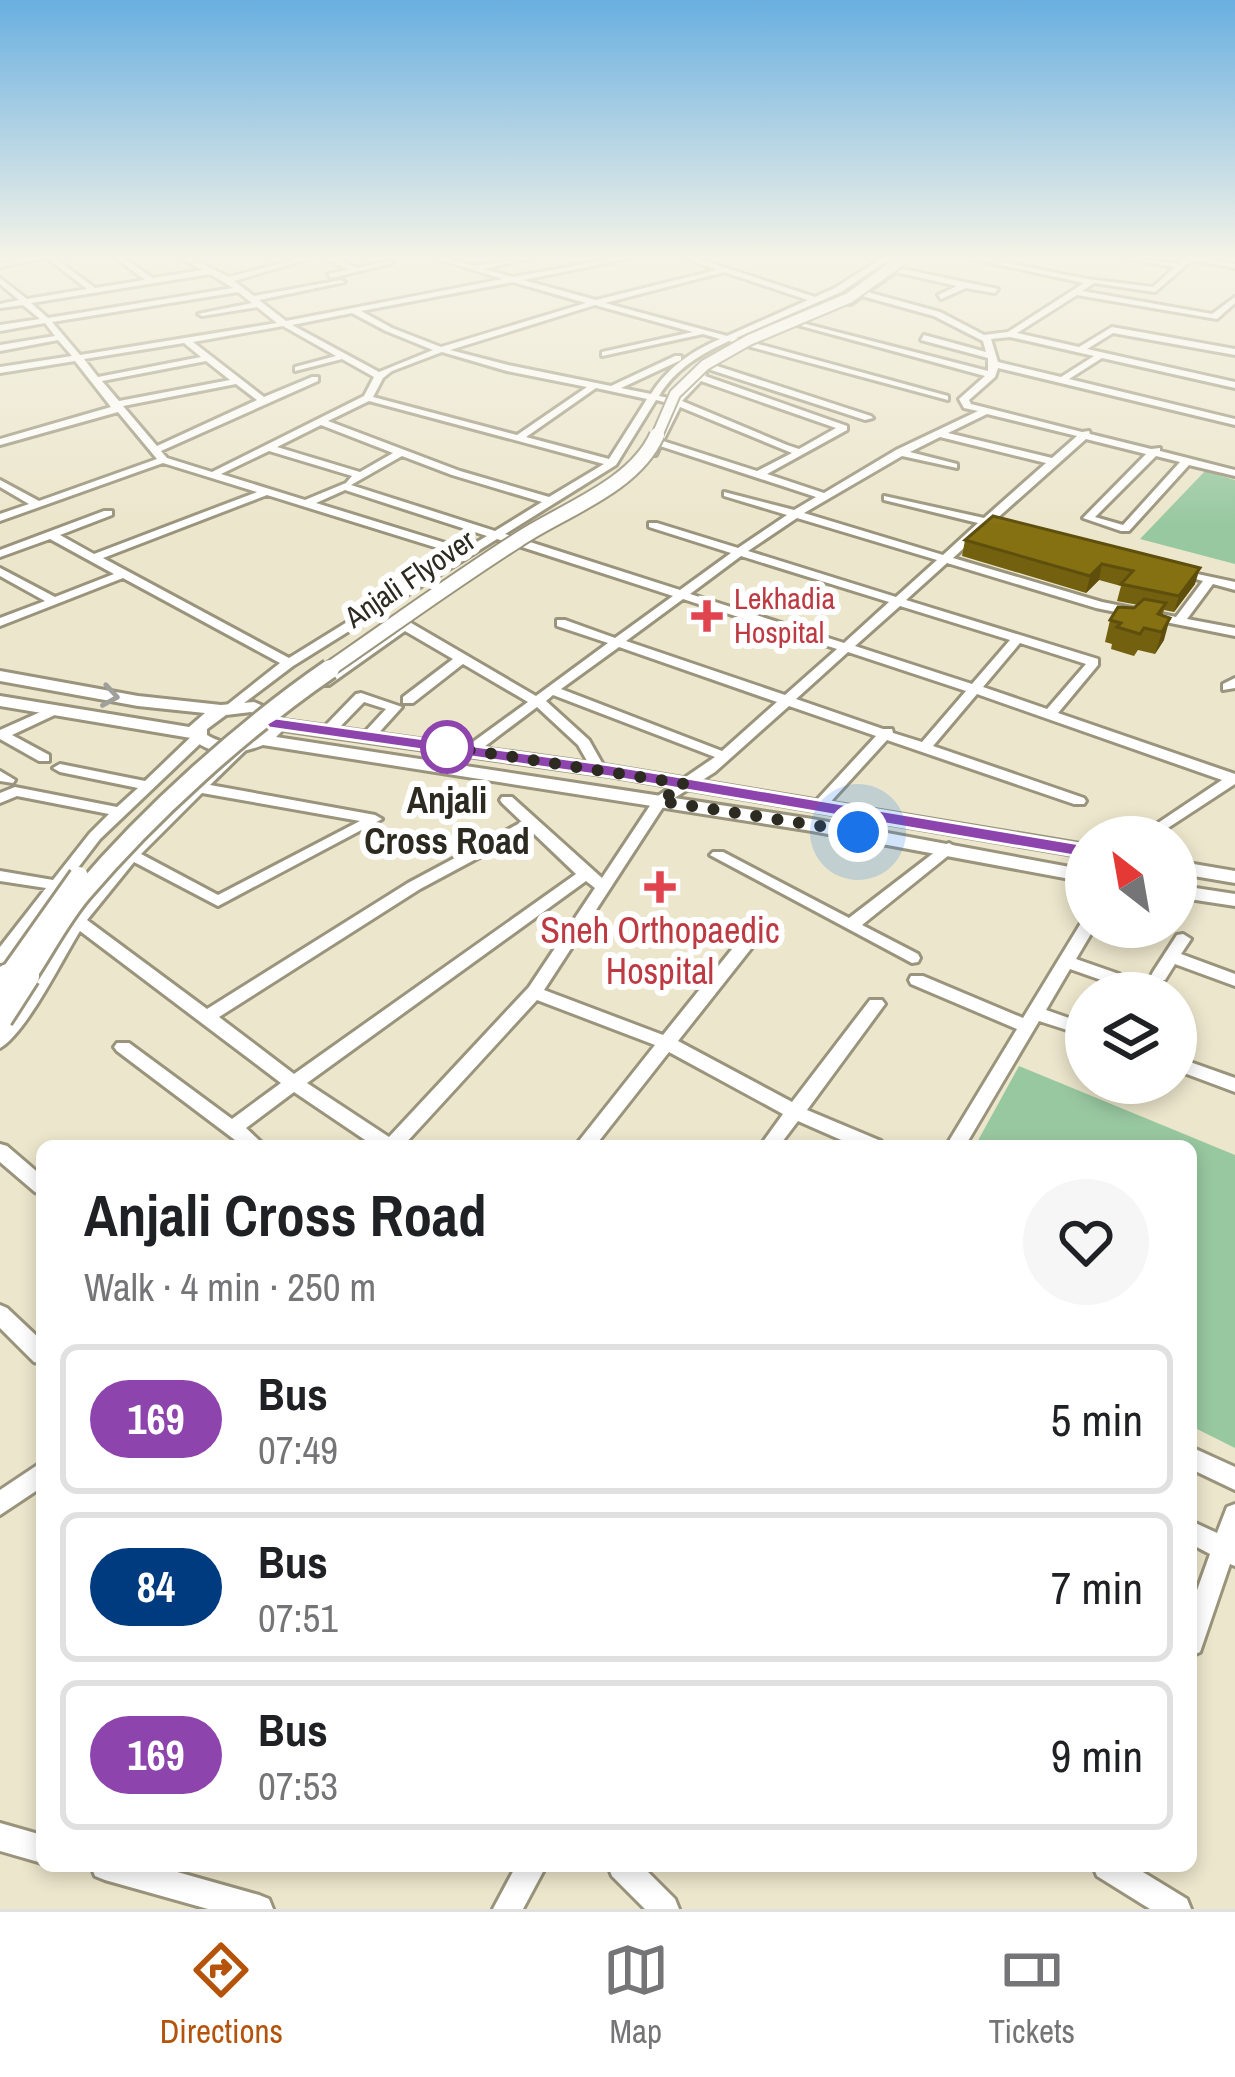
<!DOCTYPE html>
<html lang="en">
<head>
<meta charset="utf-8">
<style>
  body { margin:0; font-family:"Archivo Narrow",sans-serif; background:#f6f6f6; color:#202124; height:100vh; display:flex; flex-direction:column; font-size:45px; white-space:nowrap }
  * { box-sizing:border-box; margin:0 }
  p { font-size:39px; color:#757577 }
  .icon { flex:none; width:66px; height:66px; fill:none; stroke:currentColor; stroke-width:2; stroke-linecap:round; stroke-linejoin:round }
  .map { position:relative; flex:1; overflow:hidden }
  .details { position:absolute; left:36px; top:1140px; width:1161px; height:732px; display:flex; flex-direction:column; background:#fff; border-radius:18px; box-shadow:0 6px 18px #0003 }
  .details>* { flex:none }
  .badge { padding:0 24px; border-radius:39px; font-size:42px; line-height:78px }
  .needle { width:78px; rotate:329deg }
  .fabs { position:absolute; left:1065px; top:816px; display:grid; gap:24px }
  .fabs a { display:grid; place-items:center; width:132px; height:132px; border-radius:50%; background:#fff; box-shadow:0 6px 18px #0003; font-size:60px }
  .you { position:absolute; width:60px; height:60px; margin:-30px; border:9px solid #fff; border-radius:50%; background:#1a73e8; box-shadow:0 0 0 18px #1a73e833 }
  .map>.badge { position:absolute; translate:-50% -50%; box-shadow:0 0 0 6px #fff }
  .round { display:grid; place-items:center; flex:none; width:126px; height:126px; border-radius:63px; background:#f6f6f6 }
  .overview { display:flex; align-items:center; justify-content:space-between; height:204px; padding:0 48px }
  h1 { font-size:57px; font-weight:700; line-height:90px }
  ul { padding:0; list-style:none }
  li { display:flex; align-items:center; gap:36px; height:150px; margin:0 24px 18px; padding:0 24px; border:6px solid #e0e0e0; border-radius:18px }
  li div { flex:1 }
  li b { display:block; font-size:45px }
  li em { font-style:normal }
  li .badge { min-width:132px; font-weight:700; text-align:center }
  .dock { display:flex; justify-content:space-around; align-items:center; height:168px; border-top:3px solid #e0e0e0; background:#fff; font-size:33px; color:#757577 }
  .dock a { display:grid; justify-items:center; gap:6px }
  .dock .current { color:#b45309 }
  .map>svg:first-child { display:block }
  .green { fill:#98c8a0 }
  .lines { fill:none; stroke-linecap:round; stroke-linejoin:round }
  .minor-casing { stroke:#9a947c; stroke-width:6 }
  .major-casing { stroke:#9a947c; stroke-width:6 }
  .minor { fill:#fff; fill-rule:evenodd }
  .major { fill:#fff; fill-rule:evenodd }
  .major-bridge-far3-casing { stroke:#9a947c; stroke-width:14; stroke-linecap:butt }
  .major-bridge-far2-casing { stroke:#9a947c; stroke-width:18; stroke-linecap:butt }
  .major-bridge-far1-casing { stroke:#9a947c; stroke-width:24; stroke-linecap:butt }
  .major-bridge-casing { stroke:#9a947c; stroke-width:30; stroke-linecap:butt }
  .major-bridge-far3 { stroke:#fff; stroke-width:10 }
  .major-bridge-far2 { stroke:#fff; stroke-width:14 }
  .major-bridge-far1 { stroke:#fff; stroke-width:18 }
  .major-bridge { stroke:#fff; stroke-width:24 }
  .wall { fill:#73610f }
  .shaded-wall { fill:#5e4f0d }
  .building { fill:#867112; stroke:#5e4f0d; stroke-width:3 }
  .oneway { stroke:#a0a09b }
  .line { fill:#8e44ad; stroke:#fff; stroke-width:3 }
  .walk { stroke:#2d2b21; stroke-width:12; stroke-dasharray:0 21.6 }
  .health-dot { fill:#e0444e; stroke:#fff; stroke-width:4.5 }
  .stop-dot { fill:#fff; stroke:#8e44ad; stroke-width:6 }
  .labels { text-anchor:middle; stroke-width:12; stroke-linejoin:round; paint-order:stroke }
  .far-street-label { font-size:30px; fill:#2d2b21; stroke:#fff }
  .far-health-label { font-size:30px; fill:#be3a42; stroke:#fff; text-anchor:start }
  .stop-label { font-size:36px; font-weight:bold; fill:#2d2b21; stroke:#fff }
  .health-label { font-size:36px; fill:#be3a42; stroke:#fff }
</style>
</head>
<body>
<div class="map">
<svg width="1235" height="1909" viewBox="0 0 1235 1909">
  <rect width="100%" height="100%" fill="#ece6cc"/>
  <path class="green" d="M1205 471 1235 480V564L1140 539Z
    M1019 1066 1235 1155V1448L1191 1426V1146H975Z"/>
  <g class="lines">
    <g class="minor-casing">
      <path id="minor" d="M29 258H44L0 267V263Z
        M47 258H55L95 288 145 280 116 258H124L153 278 203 270 181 258H190L229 277 300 258H311L234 281 254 296 341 280 345 282 259 300 286 321 503 279 434 258H445L474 266 531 258 483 269 513 277 617 258H631L523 280 596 300 717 270 685 258H696L815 297 835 288 882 258H891L841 292 736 338 948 396V400L729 341C701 354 675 369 659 396L674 399 695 375 702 371 706 374 705 376 847 426V430L767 474 824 493 896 450 978 411 964 408 959 399 985 376 794 324 798 322 988 371V358L921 340 924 335 986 352 983 341 934 316 862 296 851 304H845V300L893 267 998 289 995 293 966 288 941 299 938 295 957 286 896 272 867 292 940 312 984 335 1008 332 1084 283 968 258H982L1087 279 1153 287 1175 267 1125 258 1179 264 1185 258H1204L1235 264V268L1192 260 1155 292 1094 283 1082 291 1212 314 1235 297V303L1217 319 1077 295 1017 333 1079 347 1112 327 1235 349V355L1113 333 1087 349 1235 382V388L1102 358 1069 379 1235 419V425L998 368 995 377 969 400 971 404 1082 432 1089 431 1090 434 1151 449 1160 448V451L1235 470V476L1189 465 1129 531H1121L1083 518 1146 454 1086 439 994 521 999 524 998 526H988L953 558 1102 602 1176 617 1203 581 1174 573V569L1235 582V590L1213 584 1187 619 1235 628V636L1096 608 947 563 906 600 1098 659V665L1058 713 1235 774V784L1154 837H1137L1222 780 977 694 933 746 1084 798 1086 801 1084 804H1074L887 740 824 809H814L812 806 814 803 876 736 789 706 715 772 665 804 544 990 663 1035 753 923H765L767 927 765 931 678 1041 792 1102 870 1000H882L885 1004 882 1008 807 1110 881 1141 883 1146H855L798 1121 779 1146H760L783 1114 669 1052 595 1146H575L655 1045 537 1000 403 1146H374L294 1092 246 1128 265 1146H243L117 1051 114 1047 117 1043H129L232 1119 281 1083 80 931C62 960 26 1033 0 1048V1029C36 982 61 929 99 883 140 832 190 789 237 744H247L249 747 210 785 375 815 382 819 218 906 134 862 87 920 207 1009 408 883 522 822 502 803 500 800 502 797H512L602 878 655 798 715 757 553 695 546 701 589 740 606 770 604 773H594L578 745 537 707 476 753H466V747L528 702 463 664 413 703H403V697L453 659 405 631 329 685H319V679L406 620 536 696 608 643 557 626V620H565L615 638 673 596 497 539 293 666 232 712 225 708 227 705 280 663 123 578 0 626V618L45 601 0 576V568L55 597 114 574 50 539 0 557V550L104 511H112V515L60 535 94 554 257 492 163 463 0 521V514L29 504 0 487V480L39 501 157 459 118 412 0 445V439L111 407 75 361 0 373V367L72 356 58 340 0 351V345L55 336 45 323 0 331V325L40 319 23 305 0 308V304L19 300 0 284V278L27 299 87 289ZM724 272 808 300 727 336 605 303ZM210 274 233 288 48 318 31 303ZM513 282 586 303 441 347 392 328 361 311ZM238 292 252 303 198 314 202 316 257 307 277 323 80 355 52 322ZM595 305 693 332 602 352V356L703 334 720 339C692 351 667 368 651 394L621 388 681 360V356H675L611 386 508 365 450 350ZM352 313 386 331 433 350 379 372 292 325ZM283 326 336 356 295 367V371L342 359 374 377 364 396 212 472 167 458 161 451 318 381V377H312L264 397 193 342ZM1010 337 1094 356 1061 377 998 362 991 339ZM184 343 201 357 98 377 84 359ZM442 352 507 371 587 387 517 435 373 397 383 378 392 371ZM206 361 230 380 119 401 102 381ZM701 381 836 428 799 449 787 445 682 401ZM236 384 257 400 157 446 123 406ZM596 388 647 399 609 459 526 437ZM656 400 672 404 647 453 648 455H656L660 446 816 497 794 510 724 492V496L787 515 738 548 657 523H649V527L731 553 680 590 505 534 616 465ZM369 401 604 464 549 497 460 471 328 421ZM680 407 792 453 757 471 663 441ZM987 414 1077 436 1052 458 948 433ZM321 425 393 453 360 472 277 447ZM940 437 1046 463 984 518 884 496V500L978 523 943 555 804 513 902 456 957 468V464L910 452ZM269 451 352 476 346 483 305 500 221 474ZM402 456 452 475 542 502 495 531 351 485ZM1156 456 1180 462 1123 525 1095 517ZM345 490 487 536 465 549 316 503ZM267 495 457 554 289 658 103 558ZM797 518 937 560 896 597 748 551ZM741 556 889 602 844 643 690 594ZM683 599 837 649 785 695 626 641ZM900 606 1010 640 972 684 855 646ZM1020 643 1086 664 1047 709 983 687ZM619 647 777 702 722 751 561 689ZM848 652 966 691 922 742 893 733 892 729H883L796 699ZM202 793 360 821 218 895 141 854ZM530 830 576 874 294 1074 219 1017 420 889ZM586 881 595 888 529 987 389 1137 307 1083Z
        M325 258H335L357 268 389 261 393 263 331 278 328 274 349 270Z
        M711 364 871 416 873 418 865 420 708 369 707 367Z
        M1235 678V688L1223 690V684Z
        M361 693 402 707 374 738 369 739 362 735 386 709 364 702 335 732H325V726L356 694Z
        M54 706 61 710 59 713 12 735 49 755V761H39L0 739V730Z
        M199 733 204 734V740L100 839 6 962 0 963V947L46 888 0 881V871L53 880 90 833 109 814 17 796 0 803V793L15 787 117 807 138 788 60 772 53 768 60 764 145 781 194 734Z
        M0 771 15 780 13 783 0 781Z
        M949 843 957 848 954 851 862 925 918 954 920 958 918 962 912 963 710 855 713 852H723L849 918 944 845Z
        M1086 922V927H1095L1076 959 1119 974 1128 985 1125 993H1107L1111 986 1107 982 1070 969 1046 1010 1086 1024V1036L1039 1021 965 1146H946L1017 1029 911 984 909 980 911 976H923L1023 1018 1081 923Z
        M1183 934 1191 939 1181 954 1235 974V986L1175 964 1165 980H1153L1151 976 1153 972 1177 935Z
        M1176 1057 1235 1078V1092L1176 1070Z
        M0 1144 7 1146 42 1176V1195L35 1192 0 1162Z
        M0 1305 7 1308 42 1341V1364L34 1362 0 1328Z
        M1191 1447 1235 1467V1490L1191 1469Z
        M42 1462V1487L0 1515V1490Z
        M1235 1504V1566L1230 1564 1200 1652 1191 1656V1607L1210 1554 1191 1544V1521L1217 1533 1227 1507Z
        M0 1823 42 1835V1863L0 1851Z
        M91 1866H156L259 1895 269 1899 273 1909H208L105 1880 95 1876Z
        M516 1866H546L523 1909H493Z
        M608 1866H642L675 1899 679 1909H645L612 1876Z
        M1093 1866H1133L1187 1899 1191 1909H1150L1097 1876Z"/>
    </g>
    <g class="major-casing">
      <path id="major" d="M889 258H899L891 264 886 261Z
        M0 671 138 696 221 705 254 702 281 714 283 720 610 766 1086 845V857L610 776 283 730 276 737 812 819 1086 870V882L812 831 263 745C237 755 213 757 191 738L0 706V696L189 727 205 713 138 706 0 681ZM251 712 266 720V728C247 742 228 748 207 735V729L226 715Z
        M1176 861 1235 871V883L1176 873Z
        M1176 885 1235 894V906L1176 897Z"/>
    </g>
    <use href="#minor" class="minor"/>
    <use href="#major" class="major"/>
    <g class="major-bridge-far3-casing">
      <path id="major-bridge-far3" d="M656 438 675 394 705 365 749 340 849 298 899 262"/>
    </g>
    <g class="major-bridge-far2-casing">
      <path id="major-bridge-far2" d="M325 672C389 628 452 582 518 540 563 510 634 487 657 435"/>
    </g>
    <g class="major-bridge-far1-casing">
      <path id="major-bridge-far1" d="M6 979 79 876
        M25 979C44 951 60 919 82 893 150 813 243 729 330 669"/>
    </g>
    <g class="major-bridge-casing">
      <path id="major-bridge" d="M0 987 8 976
        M0 1018 27 976"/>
    </g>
    <use href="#major-bridge-far3" class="major-bridge-far3"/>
    <use href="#major-bridge-far2" class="major-bridge-far2"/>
    <use href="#major-bridge-far1" class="major-bridge-far1"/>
    <use href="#major-bridge" class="major-bridge"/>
  </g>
  <path class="wall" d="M993 516 1195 584 1174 612 1164 610 1162 616 1164 640 1155 654 1138 650 1134 656 1111 649 1112 644 1105 642 1110 620 1138 605 1117 601 1121 586 1099 580 1086 593 962 556 965 540Z"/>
  <path class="shaded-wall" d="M1102 564 1099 580 1086 593 1090 576Z
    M1200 568 1195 584 1174 612 1179 596Z
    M1170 618 1164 640 1155 654 1162 632Z"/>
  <path class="building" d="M993 516 1200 568 1179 596 1121 584 1133 571 1102 564 1090 576 965 540Z
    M1144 599 1166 603 1158 614 1170 618 1162 632 1144 628 1140 634 1117 627 1121 623 1110 620 1118 607 1134 608Z"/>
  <defs><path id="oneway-chevron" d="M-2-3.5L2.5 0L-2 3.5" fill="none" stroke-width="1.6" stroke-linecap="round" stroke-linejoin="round" transform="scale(3)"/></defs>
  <use class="oneway" href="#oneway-chevron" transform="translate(110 696) rotate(9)"/>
  <linearGradient id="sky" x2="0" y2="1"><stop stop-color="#69afe0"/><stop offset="0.49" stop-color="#f6f4e8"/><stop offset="1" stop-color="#f6f4e8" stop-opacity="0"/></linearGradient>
  <rect width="1235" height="525" fill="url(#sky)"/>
  <path class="line" d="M276 718 610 765 1086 845 1097 851 1086 858 610 777 269 728 266 724Z"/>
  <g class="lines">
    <path class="walk" d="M447 747 437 745 685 784 660 801 858 832"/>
  </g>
  <g class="health-dot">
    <path d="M701 598h12v12h12v12h-12v12h-12v-12h-12v-12h12z"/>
    <path d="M654 869h12v12h12v12h-12v12h-12v-12h-12v-12h12z"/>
  </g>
  <circle class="stop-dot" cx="447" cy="747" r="24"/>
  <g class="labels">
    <g class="far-street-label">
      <text transform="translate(410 579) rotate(-34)" y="10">Anjali Flyover</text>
    </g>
    <g class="far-health-label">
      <text x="734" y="609">Lekhadia<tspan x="734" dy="34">Hospital</tspan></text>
    </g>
    <g class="stop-label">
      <text x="447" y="813">Anjali<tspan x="447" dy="41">Cross Road</tspan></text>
    </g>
    <g class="health-label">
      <text x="660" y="943">Sneh Orthopaedic<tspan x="660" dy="41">Hospital</tspan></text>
    </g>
  </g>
</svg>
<div class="fabs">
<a><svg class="needle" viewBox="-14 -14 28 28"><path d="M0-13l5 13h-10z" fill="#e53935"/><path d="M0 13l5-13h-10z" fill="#757577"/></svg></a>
<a><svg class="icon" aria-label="layers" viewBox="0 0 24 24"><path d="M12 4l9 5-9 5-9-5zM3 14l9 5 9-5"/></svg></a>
</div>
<div class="you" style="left:858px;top:832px"></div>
<section class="details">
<div class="overview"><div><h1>Anjali Cross Road</h1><p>Walk · 4 min · 250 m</p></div><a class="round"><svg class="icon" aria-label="heart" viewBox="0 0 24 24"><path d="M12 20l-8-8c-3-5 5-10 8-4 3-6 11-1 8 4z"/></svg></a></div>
<ul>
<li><span class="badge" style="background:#8e44ad;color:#fff">169</span><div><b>Bus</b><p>07:49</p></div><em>5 min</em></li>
<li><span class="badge" style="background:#003b80;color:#fff">84</span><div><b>Bus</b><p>07:51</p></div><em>7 min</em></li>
<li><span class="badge" style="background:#8e44ad;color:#fff">169</span><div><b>Bus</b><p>07:53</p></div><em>9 min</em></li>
</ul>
</section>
</div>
<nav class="dock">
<a class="current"><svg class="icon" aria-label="directions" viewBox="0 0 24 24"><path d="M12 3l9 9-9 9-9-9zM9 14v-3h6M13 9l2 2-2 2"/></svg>Directions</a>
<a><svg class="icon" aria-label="map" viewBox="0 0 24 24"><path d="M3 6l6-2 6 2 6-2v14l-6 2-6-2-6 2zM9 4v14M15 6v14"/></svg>Map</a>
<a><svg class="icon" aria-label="tickets" viewBox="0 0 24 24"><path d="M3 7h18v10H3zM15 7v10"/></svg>Tickets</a>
</nav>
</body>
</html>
